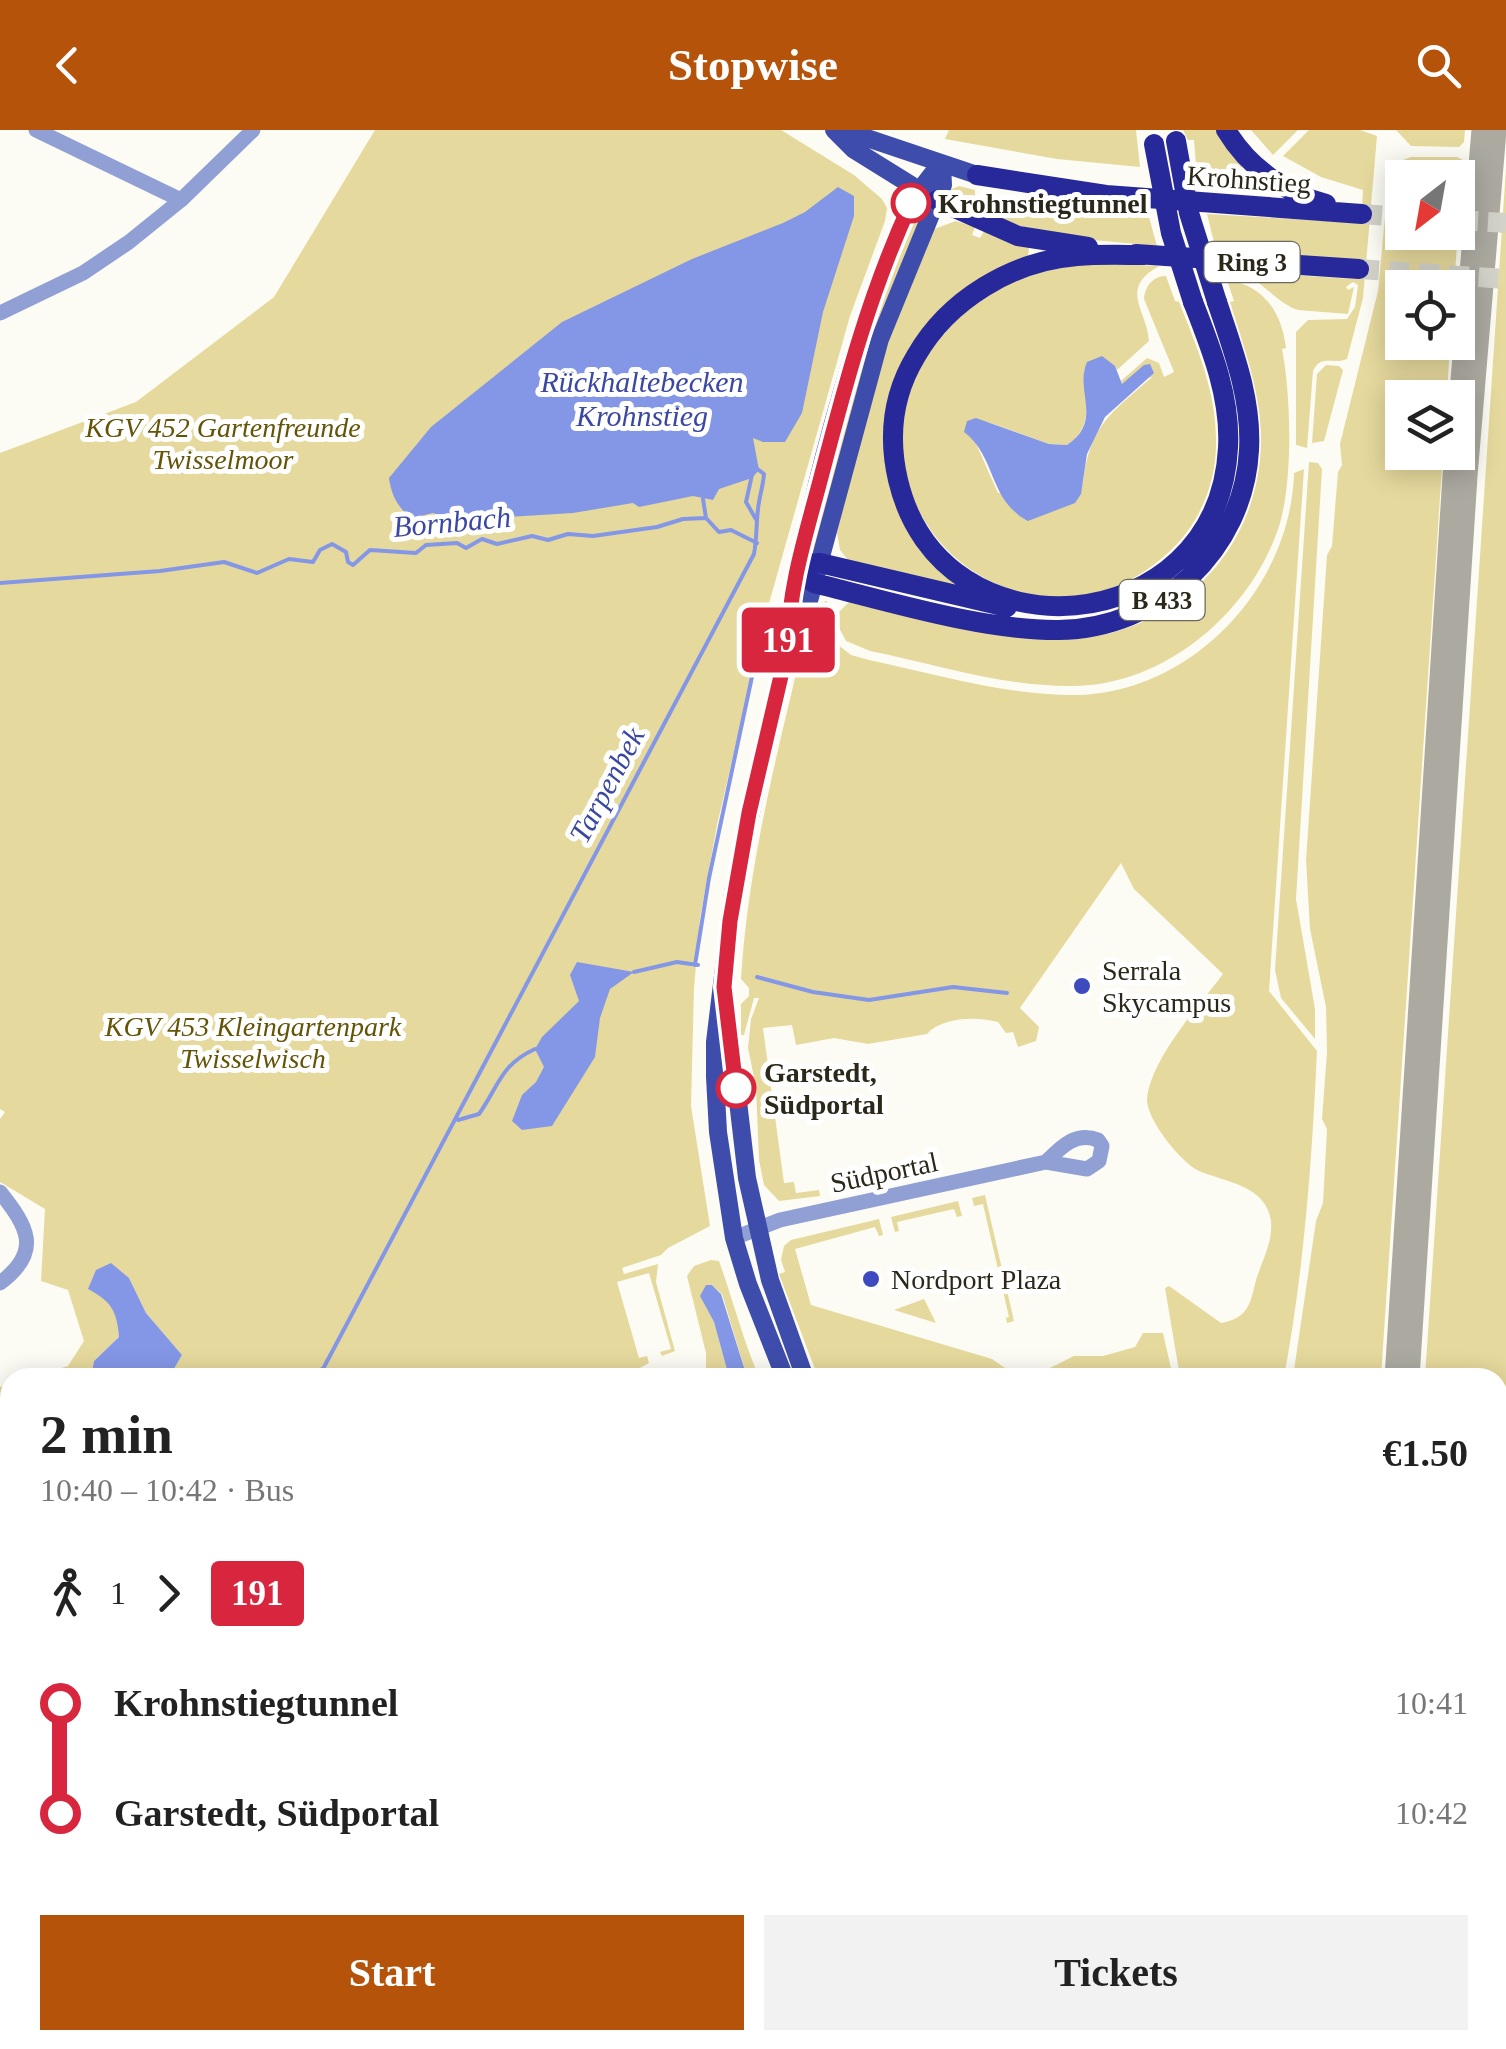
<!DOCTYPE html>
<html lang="en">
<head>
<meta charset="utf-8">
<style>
  body { margin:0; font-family:Georgia,serif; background:#f2f2f2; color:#222; height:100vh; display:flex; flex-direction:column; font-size:38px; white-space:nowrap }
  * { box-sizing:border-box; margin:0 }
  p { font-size:32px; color:#767676 }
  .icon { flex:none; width:55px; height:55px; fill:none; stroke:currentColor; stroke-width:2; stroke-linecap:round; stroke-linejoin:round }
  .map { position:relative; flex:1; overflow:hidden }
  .sheet { position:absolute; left:0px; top:1238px; width:1508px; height:682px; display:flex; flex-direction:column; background:#fff; border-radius:30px 30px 0 0; box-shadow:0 5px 25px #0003 }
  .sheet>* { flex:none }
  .badge { padding:0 20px; border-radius:8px; font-size:35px; line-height:65px }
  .needle { width:65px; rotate:211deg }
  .controls { position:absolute; left:1385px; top:30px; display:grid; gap:20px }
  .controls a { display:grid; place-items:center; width:90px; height:90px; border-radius:0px; background:#fff; box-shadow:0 5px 25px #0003; font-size:50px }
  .map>.badge { position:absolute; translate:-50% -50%; box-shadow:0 0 0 5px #fff }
  .legs { display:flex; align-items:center; gap:15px; height:110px; padding:0 40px; font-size:32px }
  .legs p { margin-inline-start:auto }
  .overview { display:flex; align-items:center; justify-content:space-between; height:170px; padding:0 40px }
  h1 { font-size:55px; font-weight:700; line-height:75px }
  .button { display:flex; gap:20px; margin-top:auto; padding:20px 40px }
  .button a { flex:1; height:115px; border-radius:0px; background:#b45309; color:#fff; font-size:40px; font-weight:700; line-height:115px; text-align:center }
  .button a+a { background:#f2f2f2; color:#222 }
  ul { padding:0 40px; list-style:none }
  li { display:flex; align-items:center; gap:35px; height:110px; font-size:38px }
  li i { display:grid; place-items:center; width:15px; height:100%; margin:0 12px; background:currentColor }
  li i::after { content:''; width:25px; height:25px; margin:-12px; border:8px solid; border-radius:50%; background:#fff }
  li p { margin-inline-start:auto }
  li:first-child i { background:linear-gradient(#0000 50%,currentColor 0) }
  li:last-child i { background:linear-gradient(currentColor 50%,#0000 0) }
  header { display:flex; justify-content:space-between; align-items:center; height:130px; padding:0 40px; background:#b45309; color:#fff; font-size:45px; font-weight:700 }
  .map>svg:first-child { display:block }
  .green { fill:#e6d99d; fill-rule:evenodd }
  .water { fill:#8497e6 }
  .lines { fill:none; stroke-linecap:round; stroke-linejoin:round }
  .stream { stroke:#8497e6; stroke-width:4 }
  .taxiway { stroke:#acaaa0; stroke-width:35 }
  .highway-tunnel { stroke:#d3d2c8; stroke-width:20; stroke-dasharray:20 10; stroke-linecap:butt }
  .minor { stroke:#909fd4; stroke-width:15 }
  .major { stroke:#3e4dac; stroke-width:18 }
  .highway { stroke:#27299b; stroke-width:20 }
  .highway-bridge { stroke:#27299b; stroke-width:20 }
  .line-1-casing { stroke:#fff; stroke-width:22 }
  .line-1 { stroke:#d7263d; stroke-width:15 }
  .stop-1-dot { fill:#fff; stroke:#d7263d; stroke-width:5 }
  .poi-dot { fill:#3e4bbf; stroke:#fff; stroke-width:4 }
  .labels { text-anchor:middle; stroke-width:10; stroke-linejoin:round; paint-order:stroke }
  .shield { fill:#fff; stroke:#6b685f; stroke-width:2.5 }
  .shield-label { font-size:25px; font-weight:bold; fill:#2b281a }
  .street-label { font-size:28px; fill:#2b281a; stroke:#fff }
  .stop-label { font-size:28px; font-weight:bold; fill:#2b281a; stroke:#fff; text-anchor:start }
  .park-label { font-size:28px; font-style:italic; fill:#635407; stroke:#fff }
  .poi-label { font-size:28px; fill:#2b281a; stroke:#fff; text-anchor:start }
  .water-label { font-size:30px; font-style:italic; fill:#3a47a3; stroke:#fff }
</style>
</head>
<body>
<header><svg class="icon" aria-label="back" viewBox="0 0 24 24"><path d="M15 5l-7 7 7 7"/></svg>Stopwise<svg class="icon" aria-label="search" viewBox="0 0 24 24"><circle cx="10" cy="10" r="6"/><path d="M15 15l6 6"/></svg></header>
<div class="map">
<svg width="1506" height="1919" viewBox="0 0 1506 1919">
  <rect width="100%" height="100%" fill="#fdfcf4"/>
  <path class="green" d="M375 0H781L854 45 882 69 887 78 885 91 850 186 768 477H763L757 500 762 502 717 695 700 788 694 858 691 976 710 1096 668 1118 661 1125 622 1138 624 1144 658 1134 656 1152 675 1221 662 1226 660 1222 671 1219 649 1143 617 1152 639 1228 647 1226 649 1233 624 1247 611 1242 602 1248 161 1247 171 1244 182 1225 146 1183 129 1148 108 1170 117 1187 119 1207 94 1231 91 1247H32L68 1236 84 1211 68 1160 41 1151 45 1079 0 1052V989L5 982 0 979V323L136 272 274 167Z
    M949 0H1136L1140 37 1057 29 945 9Z
    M1183 0H1217L1244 37 1213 41 1209 33 1196 35 1194 10H1188Z
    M1251 0H1298L1273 25Z
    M1309 0H1360L1377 6 1363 168 1347 229C1333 235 1321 224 1313 241L1307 318 1296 315V202L1308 190 1347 189 1355 177 1358 155 1353 152 1346 157 1348 160 1354 157 1348 184 1298 180C1277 173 1262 151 1241 142L1355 149 1357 146 1216 120 1207 84 1361 93 1363 60 1321 47 1283 26Z
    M1396 0H1465L1464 12 1459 17 1411 16Z
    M1411 27H1457L1463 30 1454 157 1402 158V212L1450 213 1447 267 1402 268V322L1443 323 1381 1247H1293L1316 1091 1323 1073 1327 999 1322 989 1327 922 1326 877 1310 799 1306 730 1327 425 1332 416 1338 342 1342 335 1340 314 1378 161 1390 35ZM1402 48H1458V102H1402Z
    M1506 38V1770L1498 1766V1248L1425 1247Z
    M959 56 975 60V68L1147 80 1157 116 1072 108 999 91 949 65 952 59Z
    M924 72 926 78 879 188 817 419 814 420 810 415C839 302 863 173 924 72Z
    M956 91 975 97 972 105 980 108 984 101 1029 117 1028 128 921 205 891 347 970 459 848 430 840 420 837 402 879 233 934 99Z
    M1098 133 1159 136C1118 159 1147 180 1149 211L1117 240 1115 236 1084 240C1084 268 1096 296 1067 315L1049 314 988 292 974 309 998 363 1083 353C1090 295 1111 283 1152 247L1122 254 1121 251 1147 228 1159 233 1164 247 1174 242 1144 169C1145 156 1153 146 1166 146L1175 171 1179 172C1197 217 1216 261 1216 310 1217 348 1203 386 1177 414 1050 547 844 410 918 239 924 225 934 215 945 203 990 152 1031 140 1098 133Z
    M1227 150C1264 155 1282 183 1286 218L1282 219C1291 265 1293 348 1280 393 1253 481 1165 556 1072 556 1004 557 935 534 870 521L846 511 838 496V483L852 469 1037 509C1155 519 1258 436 1261 313 1262 265 1244 218 1230 172L1234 171Z
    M1326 235 1339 236 1343 240 1324 311 1312 313 1317 244Z
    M1309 332 1318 333 1322 339 1296 769 1315 879V909L1281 868 1275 840Z
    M1304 339 1269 861 1317 921C1312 1031 1304 1140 1284 1247H1180L1165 1158 1169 1156 1221 1193C1248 1188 1250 1175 1256 1150 1262 1131 1273 1112 1271 1091 1266 1055 1225 1052 1199 1041 1181 1033 1146 989 1147 969 1151 928 1199 876 1223 844L1134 759 1121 733 1020 878 1039 897 1036 911 1018 917 1013 902 1006 903 998 892C978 886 941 887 927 904L868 914 834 908 796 915 792 895 763 898 784 1053 794 1052 796 1063 819 1060 820 1066 779 1071 764 1055 759 1030 756 957 748 918 751 889 759 868H754L744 905H741V874L749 866V858L741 849C747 751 769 656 792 561 799 533 803 495 820 473L827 471 829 477 833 511 851 525 869 530C935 544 1005 565 1073 565 1190 565 1291 458 1294 343Z
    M985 1065 1014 1191 1007 1193 1006 1188 1009 1187 983 1074 974 1076 972 1068Z
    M958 1071 962 1086 957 1087 954 1079 897 1092 899 1101 895 1102 891 1087Z
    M879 1089 883 1105 879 1106 875 1097 795 1119 811 1175 992 1229 1018 1247H818L779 1144 785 1142 781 1130 784 1116 791 1110Z
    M711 1130 719 1131C733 1170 743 1210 759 1247H747L722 1164 712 1155H706L704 1173 714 1192 729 1247H706V1223L687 1146 694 1136Z
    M924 1169 936 1193 894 1180Z
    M1143 1203H1163L1173 1247H1032L1074 1226H1103L1135 1217Z
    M10 1254V1688L0 1682V1257Z
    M1498 1811 1506 1813V1919H1301L1299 1910H1498Z
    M918 1910H1046L1047 1919H916Z"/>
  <path class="water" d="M838 57 854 66V86L823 182 802 283 785 312H763L753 308 759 340 752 348 719 359 713 370 693 366 639 377 633 373 573 383 478 389 444 387 433 383 412 388C398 379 391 364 389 348L431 297 562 192 692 129 783 93 805 82Z
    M1102 226 1115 236 1122 254 1144 235 1150 234 1154 243 1105 287 1087 324 1081 364 1075 373 1028 391C988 370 997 327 964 302L967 291 976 288 1049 314 1067 315C1104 290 1074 261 1087 232Z
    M577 832 634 842 610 859 600 888 595 927 552 996 522 1000 512 991 522 965 536 952 544 937 535 919 542 907 579 871 570 845Z
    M111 1133 129 1148 146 1183 182 1225 171 1244 161 1248 91 1247 94 1231 119 1207C117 1181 111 1171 88 1159L96 1140Z
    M706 1155H712L721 1164 747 1247H729L714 1192 700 1166Z"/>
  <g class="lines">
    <path class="stream" d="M752 345 746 372 757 391
      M706 388 719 402 731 400 757 413
      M0 453 160 441 224 432 257 443 289 429 313 432 320 420 332 414 346 422 348 432 353 435 370 420 416 423 426 415 457 413 466 418 482 409 497 414 532 406 548 410 568 404 593 406 657 397 683 389 706 388 703 369
      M695 835 709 748 762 500
      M634 842 677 832 698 835
      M757 847 813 862 869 870 953 857 1007 863
      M458 990 479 984C499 956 500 935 535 919
      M297 1248 323 1239 754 424C757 408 756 395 758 379 759 368 763 357 764 344L756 338
      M0 1340 10 1337"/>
    <path class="taxiway" d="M1402 1248 1460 346 1489 0
      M1498 1788 1506 1791"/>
    <path class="highway-tunnel" d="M1362 84 1402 87
      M1458 90 1506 93
      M1359 139 1506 149"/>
    <path class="minor" d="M36 0 181 70
      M0 183 83 143 129 112 181 70 253 0
      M0 1062C27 1096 43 1121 0 1153
      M734 1108 780 1090 1046 1032 1087 1039 1099 1031 1102 1016 1098 1010C1076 1001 1061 1017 1046 1032
      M77 1919 81 1910"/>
    <path class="major" d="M834 0 853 19 927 65
      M843 0 977 45
      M788 516 803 493 880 209 943 55 942 35
      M727 878 747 1048 770 1150 805 1248
      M785 1248 748 1154 734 1108 718 1002 715 947V912L733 763 788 516C788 436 881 77 942 35
      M901 1919 903 1910"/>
    <path class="highway" d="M1226 0C1248 37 1285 63 1326 74
      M977 45 1106 65 1362 84
      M937 70 1018 106 1088 117
      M1136 124 1359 139
      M1145 125C1123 125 1100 124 1077 126 1012 131 948 170 916 226 893 264 888 307 898 350 941 534 1218 511 1228 318 1231 267 1211 218 1193 172
      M1007 477 820 433 808 434 798 443 814 453C887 471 985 501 1059 500 1159 499 1244 420 1249 320 1252 269 1233 220 1217 172"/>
    <path class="highway-bridge" d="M1176 11 1189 83 1217 172
      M1154 14 1171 103 1193 172"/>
  </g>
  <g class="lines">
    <g class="line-1-casing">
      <path id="line-1" d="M736 958 724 857 730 791 749 683 788 516C788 460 806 404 820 351 845 256 869 163 911 73"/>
    </g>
    <use href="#line-1" class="line-1"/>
  </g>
  <g class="stop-1-dot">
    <circle cx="911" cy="73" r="18"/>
    <circle cx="736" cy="958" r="18"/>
  </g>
  <g class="poi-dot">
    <circle cx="1082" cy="856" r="10"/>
    <circle cx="871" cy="1149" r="10"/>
  </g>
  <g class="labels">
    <g class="shield">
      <rect x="1204.5" y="112" width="95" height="40" rx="8"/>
      <rect x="1119.5" y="450" width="85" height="40" rx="8"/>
    </g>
    <g class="shield-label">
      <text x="1252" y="141">Ring 3</text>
      <text x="1162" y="479">B 433</text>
    </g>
    <g class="street-label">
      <text transform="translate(1249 49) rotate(4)" y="10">Krohnstieg</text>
      <text transform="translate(884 1042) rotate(-12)" y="10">Südportal</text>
    </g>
    <g class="stop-label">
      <text x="938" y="83">Krohnstiegtunnel</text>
      <text x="764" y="952">Garstedt,<tspan x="764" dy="32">Südportal</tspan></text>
    </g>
    <g class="park-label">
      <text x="223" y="307">KGV 452 Gartenfreunde<tspan x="223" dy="32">Twisselmoor</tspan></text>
      <text x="253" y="906">KGV 453 Kleingartenpark<tspan x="253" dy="32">Twisselwisch</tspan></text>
    </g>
    <g class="poi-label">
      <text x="1102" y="850">Serrala<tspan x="1102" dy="32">Skycampus</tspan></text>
      <text x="891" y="1159">Nordport Plaza</text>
    </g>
    <g class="water-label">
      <text x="642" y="262">Rückhaltebecken<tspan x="642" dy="34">Krohnstieg</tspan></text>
      <text transform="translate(452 392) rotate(-5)" y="10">Bornbach</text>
      <text transform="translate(607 655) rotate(-62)" y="10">Tarpenbek</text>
    </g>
  </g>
</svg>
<div class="controls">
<a><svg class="needle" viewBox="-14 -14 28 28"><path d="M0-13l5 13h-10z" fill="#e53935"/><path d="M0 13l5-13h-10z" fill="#767676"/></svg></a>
<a><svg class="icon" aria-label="locate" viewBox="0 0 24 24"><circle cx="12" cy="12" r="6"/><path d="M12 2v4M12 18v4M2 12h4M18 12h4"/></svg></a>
<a><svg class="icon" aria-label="layers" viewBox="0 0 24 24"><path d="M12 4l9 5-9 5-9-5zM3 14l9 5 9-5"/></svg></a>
</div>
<b class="badge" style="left:788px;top:510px;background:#d7263d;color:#fff">191</b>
<section class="sheet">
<div class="overview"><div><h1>2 min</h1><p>10:40 – 10:42 · Bus</p></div><b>€1.50</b></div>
<div class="legs"><svg class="icon" aria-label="walk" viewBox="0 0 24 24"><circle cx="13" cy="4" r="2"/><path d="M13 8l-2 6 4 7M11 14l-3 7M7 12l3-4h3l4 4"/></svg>1<svg class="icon" aria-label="forward" viewBox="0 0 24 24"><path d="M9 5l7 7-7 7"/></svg><b class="badge" style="background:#d7263d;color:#fff">191</b></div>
<ul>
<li><i style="color:#d7263d"></i><b>Krohnstiegtunnel</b><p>10:41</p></li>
<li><i style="color:#d7263d"></i><b>Garstedt, Südportal</b><p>10:42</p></li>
</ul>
<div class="button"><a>Start</a><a>Tickets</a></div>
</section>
</div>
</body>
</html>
